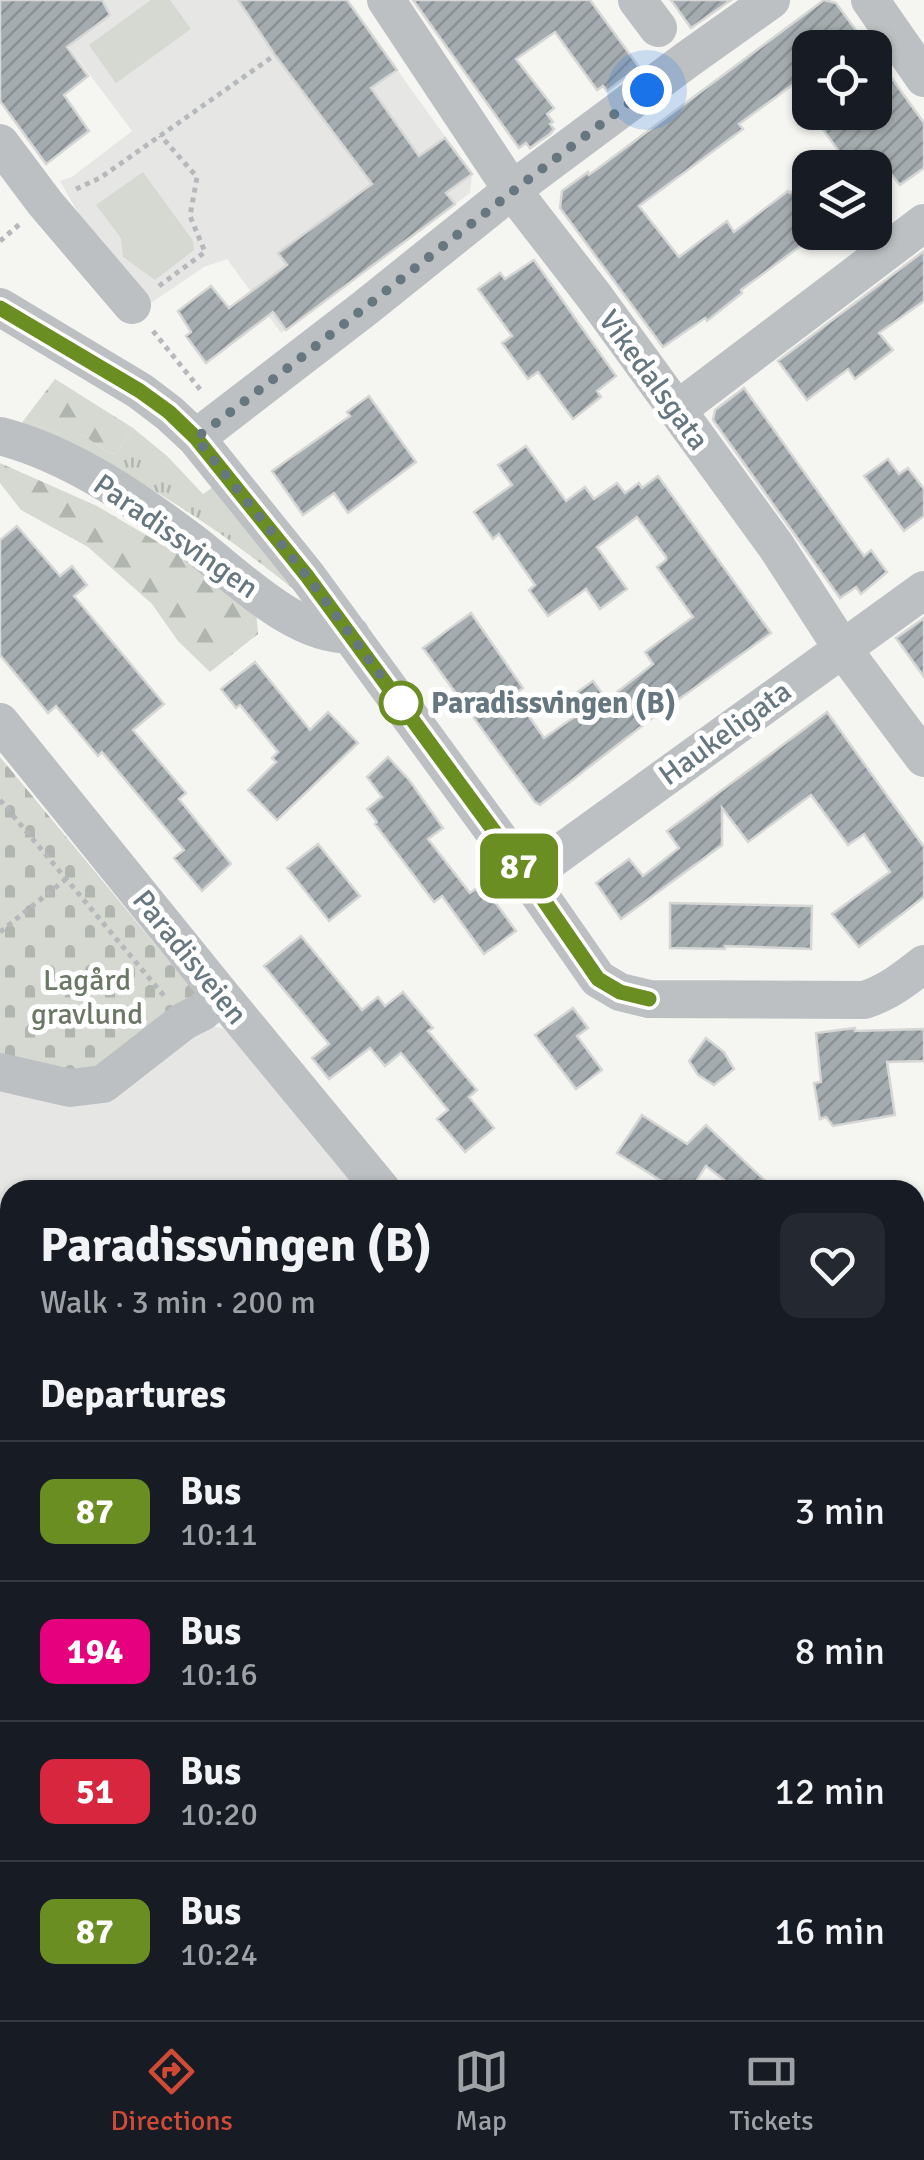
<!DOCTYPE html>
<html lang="en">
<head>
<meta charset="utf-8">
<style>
  body { margin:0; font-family:Signika,sans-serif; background:#242831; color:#f1f3f6; height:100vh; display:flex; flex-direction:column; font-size:38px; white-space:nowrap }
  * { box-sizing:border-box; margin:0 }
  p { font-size:32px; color:#9ea1a6 }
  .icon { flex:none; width:55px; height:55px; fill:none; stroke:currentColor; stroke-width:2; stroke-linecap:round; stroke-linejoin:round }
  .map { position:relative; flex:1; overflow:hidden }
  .details { position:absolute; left:0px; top:1180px; width:925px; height:840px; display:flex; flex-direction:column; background:#171b24; border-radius:30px 30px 0 0; box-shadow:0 2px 8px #0004 }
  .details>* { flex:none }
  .badge { padding:0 20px; border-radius:15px; font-size:35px; line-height:65px }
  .tools { position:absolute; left:792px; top:30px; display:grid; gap:20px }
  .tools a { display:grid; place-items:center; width:100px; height:100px; border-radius:20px; background:#171b24; box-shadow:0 2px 8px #0004; font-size:50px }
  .you { position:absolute; width:50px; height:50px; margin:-25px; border:8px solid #fff; border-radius:50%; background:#1a73e8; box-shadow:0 0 0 15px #1a73e833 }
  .map>.badge { position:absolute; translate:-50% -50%; box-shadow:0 0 0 5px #fff }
  h2 { padding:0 40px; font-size:38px; line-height:90px }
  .round { display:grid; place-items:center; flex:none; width:105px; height:105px; border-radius:20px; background:#242831 }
  .summary { display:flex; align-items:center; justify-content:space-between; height:170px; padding:0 40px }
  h1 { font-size:48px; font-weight:700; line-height:75px }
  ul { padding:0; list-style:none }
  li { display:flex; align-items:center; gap:30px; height:140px; padding:0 40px; border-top:2px solid #363941 }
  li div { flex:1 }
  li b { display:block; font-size:38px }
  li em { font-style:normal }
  li .badge { min-width:110px; font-weight:700; text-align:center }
  .tabs { display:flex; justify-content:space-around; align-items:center; height:140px; border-top:2px solid #363941; background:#171b24; font-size:28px; color:#9ea1a6 }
  .tabs a { display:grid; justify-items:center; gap:5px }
  .tabs .current { color:#d14a36 }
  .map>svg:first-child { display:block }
  .built { fill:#e6e6e5 }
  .grass { fill:url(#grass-tufts) }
  .forest { fill:url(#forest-firs) }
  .cemetery { fill:url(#cemetery-stones) }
  .garden { fill:#d5d9d1 }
  .building { fill:url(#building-hatch); stroke:#d6d6d5; stroke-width:2.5 }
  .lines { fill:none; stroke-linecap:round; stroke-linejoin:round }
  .path { stroke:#b6b9bb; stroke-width:5; stroke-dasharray:5 5; stroke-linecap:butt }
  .minor { stroke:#bcc0c3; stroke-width:38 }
  .rail { stroke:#9ca3a7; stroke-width:8; stroke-dasharray:15 8; stroke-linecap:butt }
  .line-casing { stroke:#fff; stroke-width:22 }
  .line { stroke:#6b8e23; stroke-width:15 }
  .walk { stroke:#677780; stroke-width:10; stroke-dasharray:0 18 }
  .stop-dot { fill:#fff; stroke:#6b8e23; stroke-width:5 }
  .labels { text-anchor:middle; stroke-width:10; stroke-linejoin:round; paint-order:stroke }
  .street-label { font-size:30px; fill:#677780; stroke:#fff }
  .stop-label { font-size:30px; font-weight:bold; fill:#677780; stroke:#fff; text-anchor:start }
  .park-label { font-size:30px; fill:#6b7865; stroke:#fff }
</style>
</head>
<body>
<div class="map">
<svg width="924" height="2020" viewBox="0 0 924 2020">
  <defs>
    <pattern id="grass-tufts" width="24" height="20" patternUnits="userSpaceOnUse" patternTransform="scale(2.5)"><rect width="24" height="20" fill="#d5d9d1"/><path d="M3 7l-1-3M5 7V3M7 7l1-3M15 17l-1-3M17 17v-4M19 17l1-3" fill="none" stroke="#b1b5af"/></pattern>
    <pattern id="forest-firs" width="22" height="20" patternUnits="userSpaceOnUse" patternTransform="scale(2.5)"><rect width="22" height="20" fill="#d5d9d1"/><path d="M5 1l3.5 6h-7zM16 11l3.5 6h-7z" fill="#b1b5af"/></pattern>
    <pattern id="cemetery-stones" width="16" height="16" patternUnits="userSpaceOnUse" patternTransform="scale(2.5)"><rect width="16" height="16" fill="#d5d9d1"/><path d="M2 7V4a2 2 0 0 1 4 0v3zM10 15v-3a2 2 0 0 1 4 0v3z" fill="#b1b5af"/></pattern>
    <pattern id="building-hatch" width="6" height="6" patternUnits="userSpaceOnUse" patternTransform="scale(2.5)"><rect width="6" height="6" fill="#a5acb0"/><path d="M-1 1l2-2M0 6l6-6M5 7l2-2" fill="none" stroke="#8a9194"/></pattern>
  </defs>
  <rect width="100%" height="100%" fill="#f5f5f2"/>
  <path class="built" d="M34 0H347L472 174 470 193 281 333 227 259 204 267 148 305 82 220 60 181 72 177 132 131Z
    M196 1024 223 1028 361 1190H10V1653L0 1641V1085Z
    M915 1485 924 1488V1657L915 1699Z
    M0 1672 10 1684V2010H190L194 2020H0Z
    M215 2010H881L880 2020H218Z"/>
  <path class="grass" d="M24 420 58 434 73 431 83 435 110 454 117 453 133 428 167 456 203 494 213 487 297 592C245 550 191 511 132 478 96 458 57 443 20 426Z"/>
  <path class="forest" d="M55 379 133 428 117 453 110 454 83 435 73 432 58 434 24 420Z
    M0 463 97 506 183 557 256 610 258 634 210 672 178 641 152 604 88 547 21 510 0 483Z"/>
  <path class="cemetery" d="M0 757 198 996 99 1101 0 1085Z"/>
  <path class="garden" d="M151 0H170L191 29 116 83 89 45Z
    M143 172 193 241 194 250 155 280 123 257 121 238 96 205Z"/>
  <path class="building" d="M0 0H102L110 15 67 47 88 76 64 95 89 131 46 164 0 101Z
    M238 0H347L397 70 371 88 419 156 445 138 472 174 446 193 455 204 286 330 273 312 206 363 186 336 191 332 178 311 211 286 229 308 287 265 278 253 372 184 275 55Z
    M413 0H590L639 67 607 91 603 86 597 90 555 32 516 59 554 108 547 114 553 122 550 124 554 129 550 134 530 148 526 143 519 148Z
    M671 0H731L691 28Z
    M824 0 836 3 869 48H810V72L739 124 743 129 639 206 679 257 727 221 734 232 788 191 790 193 810 178V239L741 290 742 293 707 321 705 318 663 347 560 208 562 191 588 172 589 175Z
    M875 55 924 123V168L900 185 886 168H851L819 124 834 112H875Z
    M924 251V301L879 333 893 350 855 379 848 369 807 400 778 361Z
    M534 260 616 376 597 391 601 397 573 419 538 372 528 379 502 343 512 336 478 289 500 273 505 279Z
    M744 388 864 556 871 550 887 572 861 594 856 587 840 598 713 420 715 410Z
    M369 396 416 462 348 513 334 493 303 515 272 471 350 416 347 412Z
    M526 446 566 501 585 487 594 499 617 483 625 493 639 483 642 488 658 476 771 633 647 722 540 805 535 802 423 648 471 613 523 688 514 695 544 738 583 711 572 696 593 681 607 700 653 664 645 652 693 617 657 567 666 560V557L637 517 597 547 627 589 600 609 586 589 548 616 529 590 535 585 499 534 493 539 474 512 512 485 498 465Z
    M888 459 899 474 908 468 924 489V516L904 531 864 476Z
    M17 526 60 576 72 566 87 585 74 596 164 704 133 730 186 793 179 799 231 864 202 891 174 858 184 850 102 752 98 756 56 706 48 713 0 655V540Z
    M924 618V677L896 638Z
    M255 662 310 730 328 712 358 743 277 820 248 790 276 762 272 758 278 752 240 705 236 708 221 689Z
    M827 712 924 847V897L859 947 832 914 890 872 864 834 848 845 811 795 748 842 722 808V845L621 919 596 883 629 859 643 876 679 848 667 831Z
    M388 757 410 781 443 828 428 839 470 893 480 886 483 890 485 888 516 931 484 954 442 896 434 902 375 824 377 822 367 809 382 797 367 777Z
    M318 844 360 896 329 921 287 868Z
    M670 903 812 906 811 949 725 946V949L670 948Z
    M301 936 362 1010 378 997 385 1006 403 992 433 1028 428 1031 477 1090 469 1097 494 1128 465 1152 437 1119 448 1110 401 1053 385 1066 370 1048 329 1079 312 1058 329 1044 264 966Z
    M573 1008 588 1028 577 1036 602 1070 576 1089 535 1035Z
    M855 1028V1031L924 1029V1061L887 1062 895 1115 833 1126 826 1117 820 1119 814 1083 821 1082 816 1033Z
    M706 1038 724 1052 734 1069 714 1085 698 1075 689 1061Z
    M642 1115 687 1144 706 1125 775 1190H737L706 1166 690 1190H676L617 1153Z"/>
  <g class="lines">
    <path class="path" d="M76 189 100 178 275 55
      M0 241 21 223
      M159 286 205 252 190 216 197 177 160 135
      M153 331 203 393
      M0 800 165 997
      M0 932 66 879
      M0 1691 10 1703
      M161 2010 165 2020"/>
    <path class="minor" d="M386 0 512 190 594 296 776 546 842 648 924 758
      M637 0 658 28
      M870 0 924 78
      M0 143 45 203 132 305
      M0 307 140 391 169 413 196 438 307 576 527 877 598 979 620 992 649 999 864 1000C887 993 905 979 924 964
      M677 410 924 223
      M0 436C69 454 132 497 188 539 234 573 291 635 351 635
      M196 438 365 308 512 190 688 59 771 0
      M0 722 221 995 382 1190
      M527 877 924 590
      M0 1072 70 1088 103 1084 184 1021 202 1012 221 995
      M915 1453 924 1456
      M915 2005 924 1921"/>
    <path class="rail" d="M0 1482 10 1493
      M0 1559 10 1573
      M0 1593 10 1606
      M239 2010 243 2020
      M261 2010 265 2020
      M321 2010 325 2020"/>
  </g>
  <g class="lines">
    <g class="line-casing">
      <path id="line" d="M0 308 140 391 169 412 196 438 307 576 527 876 598 979 620 992 649 999"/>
    </g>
    <use href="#line" class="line"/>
    <path class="walk" d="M401 703 307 576 196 438C348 324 494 202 647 90"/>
  </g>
  <circle class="stop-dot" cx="401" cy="703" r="20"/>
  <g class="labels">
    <g class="street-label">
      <text transform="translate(654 380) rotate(54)" y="10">Vikedalsgata</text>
      <text transform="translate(176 536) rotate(35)" y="10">Paradissvingen</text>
      <text transform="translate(725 733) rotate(-36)" y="10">Haukeligata</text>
      <text transform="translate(190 957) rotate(51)" y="10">Paradisveien</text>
    </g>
    <g class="stop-label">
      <text x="431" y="713">Paradissvingen (B)</text>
    </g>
    <g class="park-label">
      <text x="87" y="990">Lagård<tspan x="87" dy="34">gravlund</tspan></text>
    </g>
  </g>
</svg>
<div class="tools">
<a><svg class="icon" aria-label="locate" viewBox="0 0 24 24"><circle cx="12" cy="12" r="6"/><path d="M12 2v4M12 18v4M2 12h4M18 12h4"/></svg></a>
<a><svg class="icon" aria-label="layers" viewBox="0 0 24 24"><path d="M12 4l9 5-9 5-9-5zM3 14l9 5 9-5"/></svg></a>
</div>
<div class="you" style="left:647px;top:90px"></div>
<b class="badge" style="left:519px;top:866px;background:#6b8e23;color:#fff">87</b>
<section class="details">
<div class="summary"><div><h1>Paradissvingen (B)</h1><p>Walk · 3 min · 200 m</p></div><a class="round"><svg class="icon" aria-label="heart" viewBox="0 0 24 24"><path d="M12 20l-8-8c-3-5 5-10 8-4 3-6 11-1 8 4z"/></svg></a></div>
<h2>Departures</h2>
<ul>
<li><span class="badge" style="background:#6b8e23;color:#fff">87</span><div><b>Bus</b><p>10:11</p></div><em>3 min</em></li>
<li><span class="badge" style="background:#e6007e;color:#fff">194</span><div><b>Bus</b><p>10:16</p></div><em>8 min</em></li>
<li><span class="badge" style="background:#d7263d;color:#fff">51</span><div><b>Bus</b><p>10:20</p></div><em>12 min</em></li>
<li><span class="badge" style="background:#6b8e23;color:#fff">87</span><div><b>Bus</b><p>10:24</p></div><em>16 min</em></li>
</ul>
</section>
</div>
<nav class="tabs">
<a class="current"><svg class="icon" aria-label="directions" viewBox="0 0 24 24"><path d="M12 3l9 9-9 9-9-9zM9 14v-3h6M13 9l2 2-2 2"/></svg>Directions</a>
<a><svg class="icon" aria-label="map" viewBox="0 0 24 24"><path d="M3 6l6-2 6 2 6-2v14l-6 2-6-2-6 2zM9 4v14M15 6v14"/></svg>Map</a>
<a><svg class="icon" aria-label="tickets" viewBox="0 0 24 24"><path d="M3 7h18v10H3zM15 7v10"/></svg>Tickets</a>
</nav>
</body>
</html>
